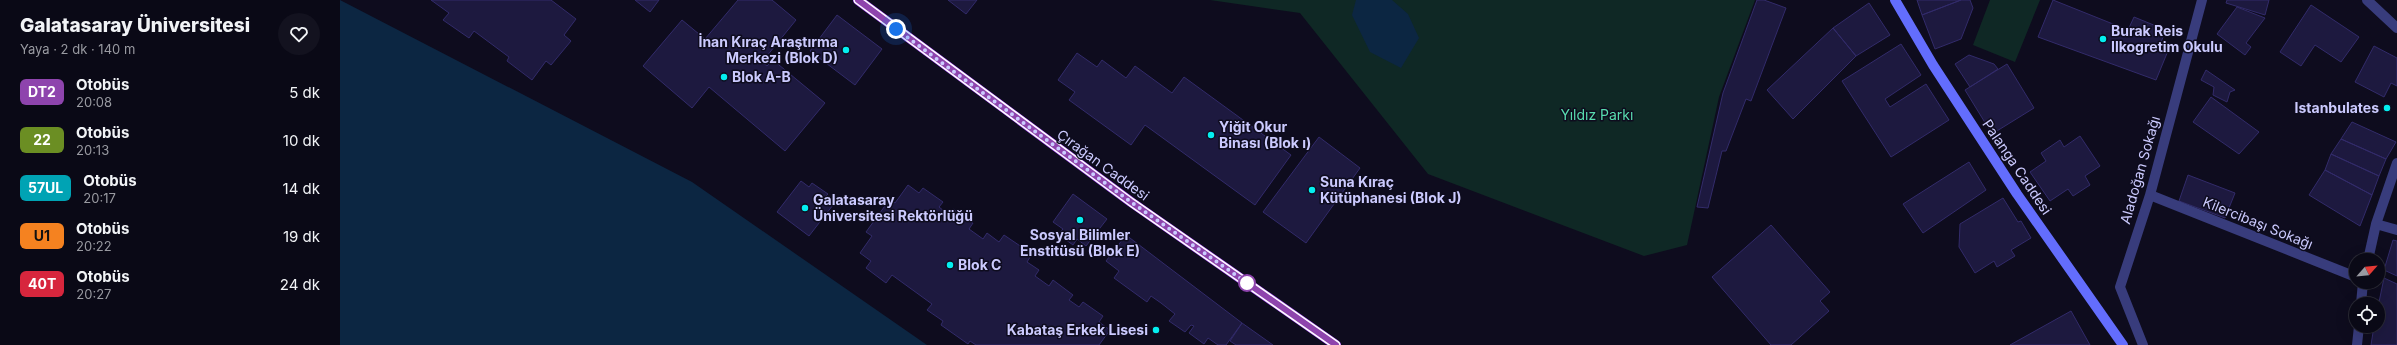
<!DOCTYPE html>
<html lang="tr">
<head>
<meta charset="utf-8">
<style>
  body { margin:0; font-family:Inter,sans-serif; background:#13121f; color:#f1f3f6; height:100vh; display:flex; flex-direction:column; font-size:15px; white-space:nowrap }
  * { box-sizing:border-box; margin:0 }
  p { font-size:13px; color:#999aa1 }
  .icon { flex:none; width:22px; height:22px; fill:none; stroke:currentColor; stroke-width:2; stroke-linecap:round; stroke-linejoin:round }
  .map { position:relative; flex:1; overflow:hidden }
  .drawer { display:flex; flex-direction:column; background:#0a0916; width:340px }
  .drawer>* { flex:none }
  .badge { padding:0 8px; border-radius:6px; font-size:14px; line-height:26px }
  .needle { width:26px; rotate:63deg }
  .buttons { position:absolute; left:2009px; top:253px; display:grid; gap:8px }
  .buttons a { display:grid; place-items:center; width:36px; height:36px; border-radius:50%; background:#0a0916; box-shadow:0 4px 16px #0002,0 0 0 1px #2a2a35; font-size:20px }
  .you { position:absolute; width:20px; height:20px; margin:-10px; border:3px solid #fff; border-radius:50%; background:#1a73e8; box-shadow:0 0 0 6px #1a73e833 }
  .map>.badge { position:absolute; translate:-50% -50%; box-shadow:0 0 0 2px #fff }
  .round { display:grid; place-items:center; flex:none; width:42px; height:42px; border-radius:21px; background:#13121f }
  .summary { display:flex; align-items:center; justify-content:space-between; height:68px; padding:0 20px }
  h1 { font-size:19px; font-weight:800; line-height:30px }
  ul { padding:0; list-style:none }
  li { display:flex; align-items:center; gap:12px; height:48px; padding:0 20px }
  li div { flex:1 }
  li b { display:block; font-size:15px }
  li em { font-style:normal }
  li .badge { min-width:44px; font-weight:700; text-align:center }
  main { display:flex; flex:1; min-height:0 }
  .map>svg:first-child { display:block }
  .green { fill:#0f2825 }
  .water { fill:#0c2642 }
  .building { fill:#1d193f; stroke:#322b6a }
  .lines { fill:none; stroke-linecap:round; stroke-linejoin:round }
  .street { stroke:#383c7c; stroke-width:10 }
  .secondary { stroke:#636dfd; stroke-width:10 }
  .primary { stroke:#ad53fc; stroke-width:10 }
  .line-casing { stroke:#fff; stroke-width:9 }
  .line { stroke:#8e44ad; stroke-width:6 }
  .walk { stroke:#cbcafe; stroke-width:4; stroke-dasharray:0 7.2 }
  .poi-dot { fill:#04eff0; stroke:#0e0c1e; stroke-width:1.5 }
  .stop-dot { fill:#fff; stroke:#8e44ad; stroke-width:2 }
  .labels { text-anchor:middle; stroke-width:3; stroke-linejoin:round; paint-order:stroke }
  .poi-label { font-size:14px; font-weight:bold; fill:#cbcafe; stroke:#0e0c1e; text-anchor:start }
  .park-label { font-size:14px; fill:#58dcaf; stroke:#0e0c1e }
  .street-label { font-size:14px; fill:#cbcafe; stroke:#0e0c1e }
</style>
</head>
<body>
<main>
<section class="drawer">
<div class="summary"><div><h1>Galatasaray Üniversitesi</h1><p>Yaya · 2 dk · 140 m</p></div><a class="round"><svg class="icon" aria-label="heart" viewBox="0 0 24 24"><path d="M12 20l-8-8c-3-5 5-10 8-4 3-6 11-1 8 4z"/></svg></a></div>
<ul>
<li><span class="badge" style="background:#8e44ad;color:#fff">DT2</span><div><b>Otobüs</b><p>20:08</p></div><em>5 dk</em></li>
<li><span class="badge" style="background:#6b8e23;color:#fff">22</span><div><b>Otobüs</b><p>20:13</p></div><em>10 dk</em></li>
<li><span class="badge" style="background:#00a3b4;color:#fff">57UL</span><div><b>Otobüs</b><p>20:17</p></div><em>14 dk</em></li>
<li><span class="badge" style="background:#f58220;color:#111">U1</span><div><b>Otobüs</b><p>20:22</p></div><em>19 dk</em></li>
<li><span class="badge" style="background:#d7263d;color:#fff">40T</span><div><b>Otobüs</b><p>20:27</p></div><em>24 dk</em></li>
</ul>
</section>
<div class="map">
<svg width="2057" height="345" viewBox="0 0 2057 345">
  <rect width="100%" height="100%" fill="#0e0c1e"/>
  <path class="green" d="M870 0H1415L1379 97 1347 245 1304 256 1088 174 960 13Z
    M1650 0H1700L1675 62 1633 45Z"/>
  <path class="water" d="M0 0 352 182 587 345H0Z
    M1016 0H1052L1068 14 1079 38 1061 68 1030 52 1012 15Z"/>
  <path class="building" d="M91 0H211L236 19 224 35 231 41 211 65 206 61 192 80 167 61 169 57 134 31 129 38 103 20 109 13Z
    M295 0H319L310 12Z
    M398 0H432L456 20 422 62 427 66 433 60 485 103 445 151 369 87 352 108 303 66 342 20 365 39Z
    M608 0H637L626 14Z
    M1417 0H1424L1446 8 1411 101 1406 99 1386 151H1382L1368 208 1357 207 1383 93Z
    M1577 0H1621L1582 15Z
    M1621 0H1630L1633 8 1621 39 1595 49 1582 15Z
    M1713 0 1788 30 1794 17 1826 30 1821 42 1830 46 1816 80 1698 37Z
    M1887 0H1929L1925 15 1886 3Z
    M1529 3 1550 35 1516 56 1493 28Z
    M1971 5 2019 37 2001 62 1975 45 1961 66 1940 52Z
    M1897 7 1925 18 1906 43 1911 47 1905 55 1877 34Z
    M497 15 542 49 515 85 470 51Z
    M1493 28 1516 56 1453 119 1427 90Z
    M1561 44 1581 75 1545 99 1550 107 1586 84 1609 120 1551 157 1502 81Z
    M2034 46 2057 58V86L2051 83 2044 97 2015 82Z
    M737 53 757 67 762 60 786 78 795 66 832 93 844 77 951 155 915 205 805 125 791 145 729 100 735 92 718 80Z
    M1629 55 1654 64 1658 69 1630 87 1615 64Z
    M1667 64 1694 108 1652 134 1625 90Z
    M1866 70 1895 90 1890 92 1887 102 1873 95 1874 87 1861 80Z
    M1871 97 1919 132 1899 154 1853 122Z
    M2012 122 2056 142 2046 159 2001 139Z
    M1740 136 1760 166 1745 176 1750 185 1733 196 1728 189 1710 201 1690 172 1706 161 1701 153 1720 140 1724 147Z
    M979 137 1020 168 966 243 923 212Z
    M2001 139 2046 159 2039 176 1991 154Z
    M1991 154 2039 176 2032 195 1985 170Z
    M1629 162 1646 190 1583 233 1563 204Z
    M1985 170 2032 195 2020 226 1969 195Z
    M1848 175 1895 193 1885 218 1839 201Z
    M461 181 469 187 472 183 488 194 484 198 493 205 469 236 437 212Z
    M568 185 579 193 583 188 603 202 599 207 609 215 613 209 633 223 629 229 643 239 647 233 659 242 664 235 692 254 687 262 699 270 695 276 709 286 713 280 733 295 729 300 739 307 743 302 763 316 759 322 770 330 759 345H636L630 341 628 344 601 325 603 321 587 310 592 304 552 275 546 283 526 268 531 261 520 253 532 236 526 232 550 199 555 203Z
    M733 194 767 219 746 246 737 239 733 245 718 234 723 229 713 222Z
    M1663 198 1678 222 1681 221 1691 238 1671 250 1675 256 1657 267 1654 261 1635 273 1619 247 1620 224Z
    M1431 225 1490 292 1480 301 1489 311 1451 345H1431L1372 277Z
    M786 235 902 323 886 345H878L868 338 864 344 849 333 854 326 851 325 845 332 829 321 835 314 821 303 811 296 807 302 774 278 779 271 766 261Z
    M2053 240 2057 241V276L2044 270Z
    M2044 278 2057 284V345H2031L2034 326H2038V307Z
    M1731 311 1750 345H1670Z
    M902 323 933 345H896L890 341Z"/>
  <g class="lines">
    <path class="street" d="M2027 0 2057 28
      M1810 195 2016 277
      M2036 224 2057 230
      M2028 260 2036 224 2057 163
      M2021 304 2023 282
      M1803 345 1780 287 1810 195 1862 0
      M2017 345 2019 326"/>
    <path class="secondary" d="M1555 0 1593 65 1677 194 1783 345"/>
    <path class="primary" d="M518 0 791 202 996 345"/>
  </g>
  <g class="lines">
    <g class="line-casing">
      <path id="line" d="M518 0 791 202 996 345"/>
    </g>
    <use href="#line" class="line"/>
    <path class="walk" d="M556 29 791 202 910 285 907 283"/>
  </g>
  <g class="poi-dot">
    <circle cx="1763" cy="39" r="4"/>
    <circle cx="506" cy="50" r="4"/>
    <circle cx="384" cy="77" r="4"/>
    <circle cx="2047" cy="108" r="4"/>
    <circle cx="871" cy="135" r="4"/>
    <circle cx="972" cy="190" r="4"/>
    <circle cx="465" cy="208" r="4"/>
    <circle cx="740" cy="220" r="4"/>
    <circle cx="610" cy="265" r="4"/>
    <circle cx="816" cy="330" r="4"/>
  </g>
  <circle class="stop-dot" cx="907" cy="283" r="8"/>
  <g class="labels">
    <g class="poi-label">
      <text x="1771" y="36">Burak Reis<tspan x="1771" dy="16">Ilkogretim Okulu</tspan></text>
      <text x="498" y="47" text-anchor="end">İnan Kıraç Araştırma<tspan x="498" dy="16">Merkezi (Blok D)</tspan></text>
      <text x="392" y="82">Blok A-B</text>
      <text x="2039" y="113" text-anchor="end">Istanbulates</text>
      <text x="879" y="132">Yiğit Okur<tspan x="879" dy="16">Binası (Blok ı)</tspan></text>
      <text x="980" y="187">Suna Kıraç<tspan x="980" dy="16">Kütüphanesi (Blok J)</tspan></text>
      <text x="473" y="205">Galatasaray<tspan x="473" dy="16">Üniversitesi Rektörlüğü</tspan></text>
      <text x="740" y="240" text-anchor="middle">Sosyal Bilimler<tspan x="740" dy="16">Enstitüsü (Blok E)</tspan></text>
      <text x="618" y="270">Blok C</text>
      <text x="808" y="335" text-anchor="end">Kabataş Erkek Lisesi</text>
    </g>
    <g class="park-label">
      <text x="1257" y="120">Yıldız Parkı</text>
    </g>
    <g class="street-label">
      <text transform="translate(763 165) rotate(36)" y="5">Çırağan Caddesi</text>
      <text transform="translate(1677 167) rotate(56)" y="5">Palanga Caddesi</text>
      <text transform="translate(1800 170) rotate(-74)" y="5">Aladoğan Sokağı</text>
      <text transform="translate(1918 223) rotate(22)" y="5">Kilercibaşı Sokağı</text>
    </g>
  </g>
</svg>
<div class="buttons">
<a><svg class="needle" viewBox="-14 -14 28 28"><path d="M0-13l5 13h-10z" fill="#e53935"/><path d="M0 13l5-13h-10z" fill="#999aa1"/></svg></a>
<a><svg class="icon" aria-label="locate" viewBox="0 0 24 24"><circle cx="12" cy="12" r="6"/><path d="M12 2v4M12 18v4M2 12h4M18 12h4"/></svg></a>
</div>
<div class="you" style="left:556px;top:29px"></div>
</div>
</main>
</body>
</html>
